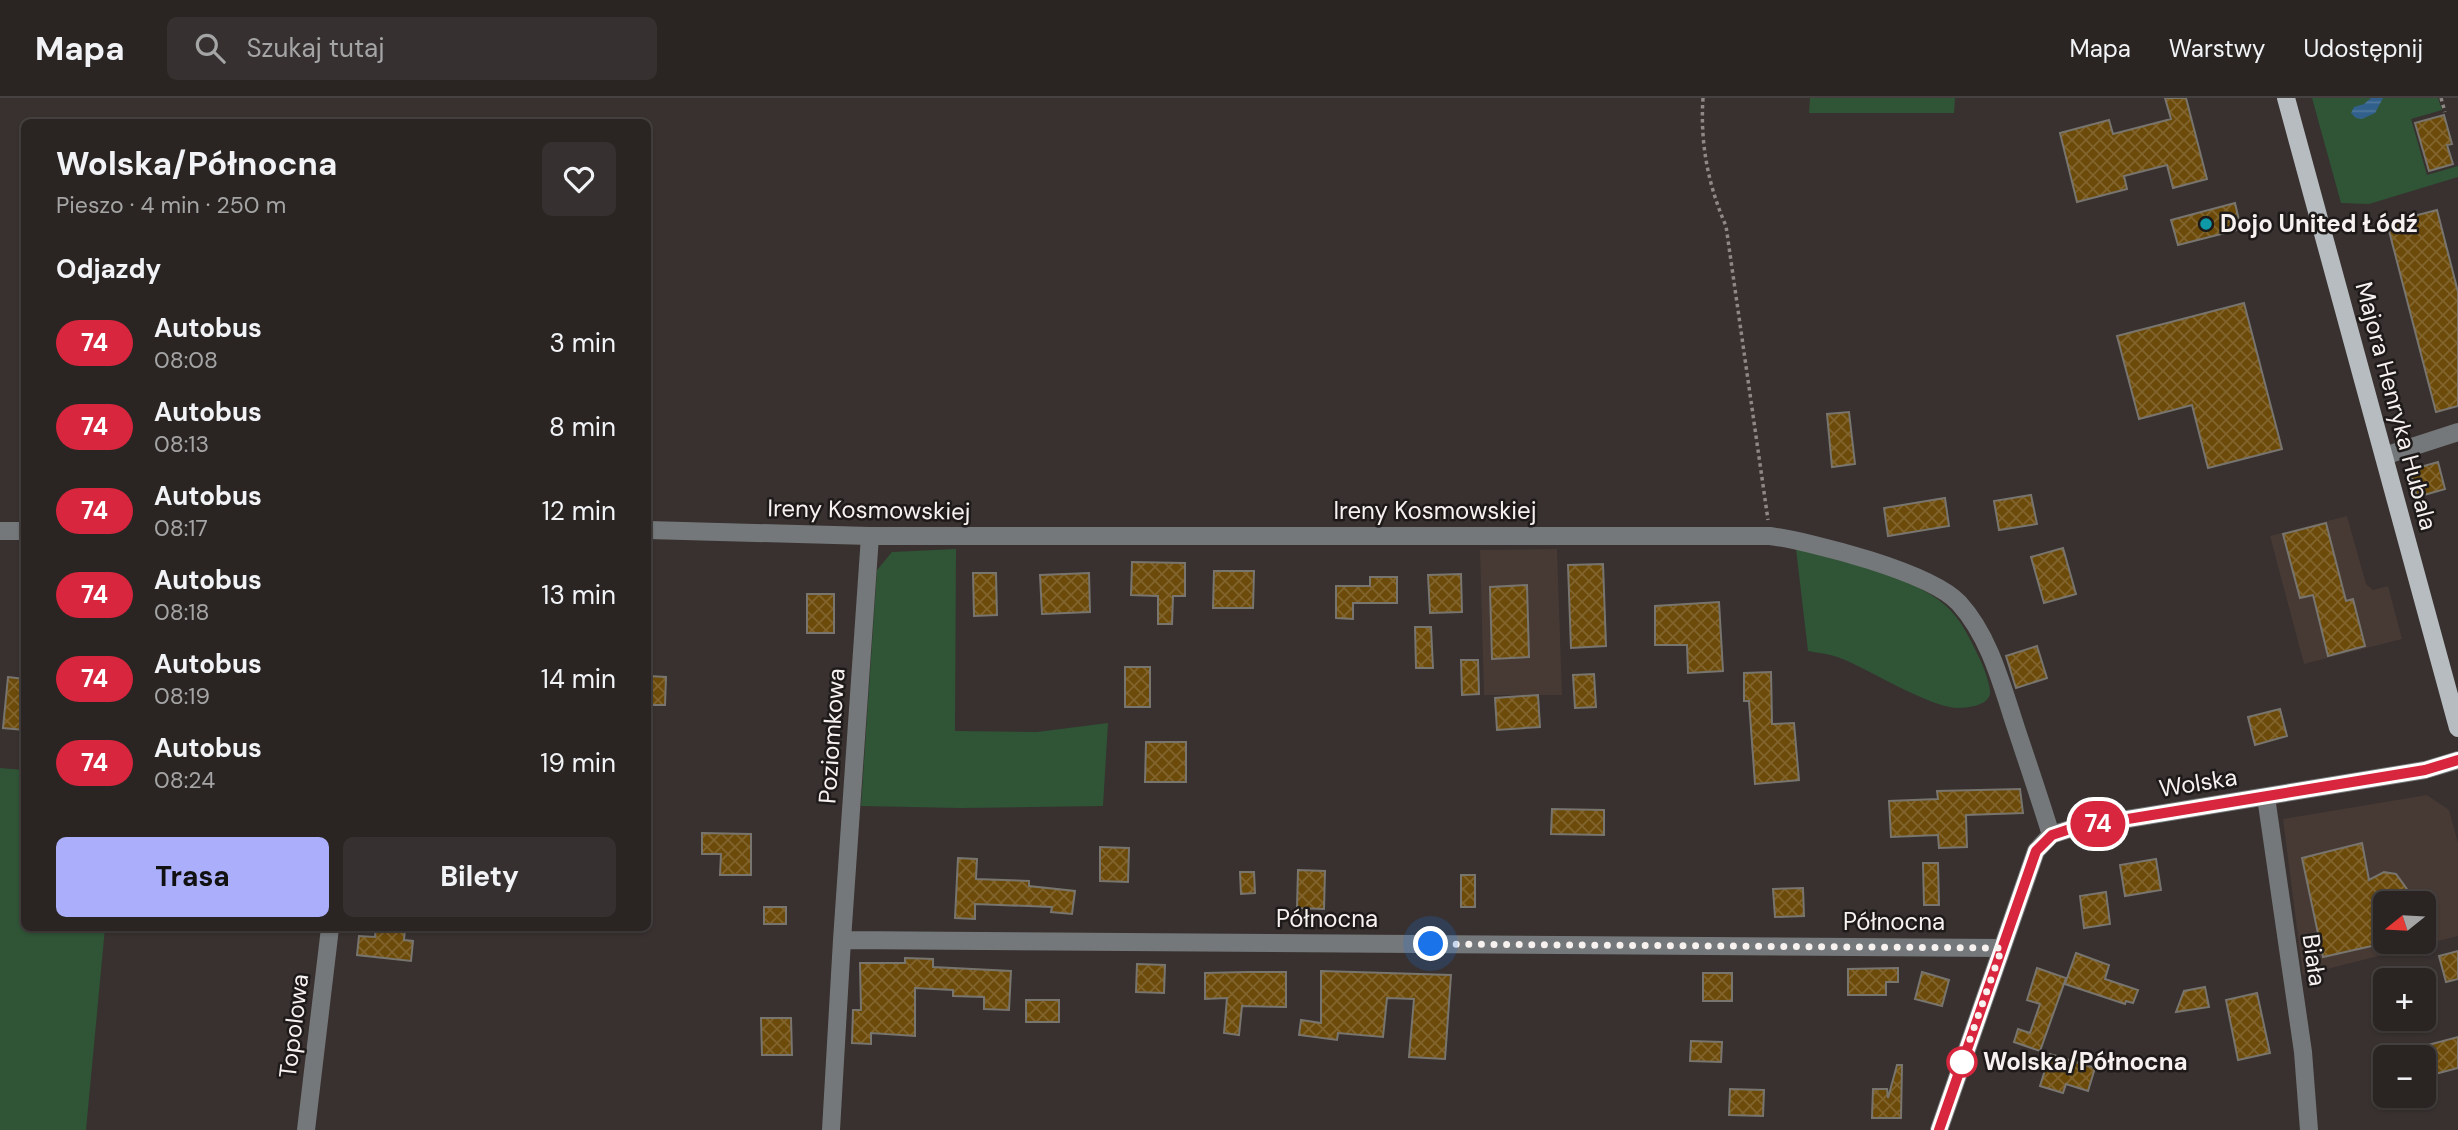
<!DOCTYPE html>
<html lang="pl">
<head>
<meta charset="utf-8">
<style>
  body { margin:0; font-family:"DM Sans",sans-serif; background:#363130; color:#f1f3f6; height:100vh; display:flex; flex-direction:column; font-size:26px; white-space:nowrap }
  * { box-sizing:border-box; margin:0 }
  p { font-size:23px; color:#a5a5a6 }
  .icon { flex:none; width:38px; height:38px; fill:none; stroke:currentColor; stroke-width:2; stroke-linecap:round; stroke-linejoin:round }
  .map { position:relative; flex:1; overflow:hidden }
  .panel { position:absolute; left:21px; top:21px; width:630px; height:812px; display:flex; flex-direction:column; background:#2a2523; border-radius:10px; box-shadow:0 2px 5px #0004,0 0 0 2px #464241 }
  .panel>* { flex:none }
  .badge { padding:0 14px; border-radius:23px; font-size:24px; line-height:46px }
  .needle { width:46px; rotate:252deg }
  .controls { position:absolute; left:2373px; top:793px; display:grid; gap:14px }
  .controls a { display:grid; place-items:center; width:63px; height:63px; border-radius:10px; background:#2a2523; box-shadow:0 2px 5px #0004,0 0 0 2px #464241; font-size:35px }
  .you { position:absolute; width:35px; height:35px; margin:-18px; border:5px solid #fff; border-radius:50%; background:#1a73e8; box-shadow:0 0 0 10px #1a73e833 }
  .map>.badge { position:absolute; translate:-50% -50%; box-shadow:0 0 0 4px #fff }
  h2 { padding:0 35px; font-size:26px; line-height:63px }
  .round { display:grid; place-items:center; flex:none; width:74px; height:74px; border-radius:10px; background:#363130 }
  .head { display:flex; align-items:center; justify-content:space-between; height:119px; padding:0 35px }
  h1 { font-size:33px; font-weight:700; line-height:52px }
  .action { display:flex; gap:14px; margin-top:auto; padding:14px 35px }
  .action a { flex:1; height:80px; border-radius:10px; background:#abaffb; color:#111; font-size:28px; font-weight:700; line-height:80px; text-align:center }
  .action a+a { background:#363130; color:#f1f3f6 }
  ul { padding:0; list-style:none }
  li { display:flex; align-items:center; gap:21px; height:84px; padding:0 35px }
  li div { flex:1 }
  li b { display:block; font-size:26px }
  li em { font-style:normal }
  li .badge { min-width:77px; font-weight:700; text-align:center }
  header { display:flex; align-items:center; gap:42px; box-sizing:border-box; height:98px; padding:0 35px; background:#2a2523; border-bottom:2px solid #464241 }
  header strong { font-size:33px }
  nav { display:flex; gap:38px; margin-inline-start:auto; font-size:24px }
  .search { width:490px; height:63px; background:#363130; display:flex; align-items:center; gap:18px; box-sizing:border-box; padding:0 24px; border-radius:10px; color:#a5a5a6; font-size:26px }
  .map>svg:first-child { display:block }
  .built { fill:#473a35; fill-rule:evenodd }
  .green { fill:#2f5436 }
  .water { fill:url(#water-rules) }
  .building { fill:url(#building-cross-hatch); stroke:#78746e; stroke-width:2 }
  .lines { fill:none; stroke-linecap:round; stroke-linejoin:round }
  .path { stroke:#8e8886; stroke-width:3.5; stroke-dasharray:3.5 3.5; stroke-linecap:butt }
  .minor { stroke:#75787a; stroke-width:18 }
  .major { stroke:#b6bcc0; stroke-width:18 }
  .line-casing { stroke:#fff; stroke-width:16 }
  .line { stroke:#d7263d; stroke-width:10 }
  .walk { stroke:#f7f2f0; stroke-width:7; stroke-dasharray:0 12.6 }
  .culture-dot { fill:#0f9aa8; stroke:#1d1a19; stroke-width:2.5 }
  .stop-dot { fill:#fff; stroke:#d7263d; stroke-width:3.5 }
  .labels { text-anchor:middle; stroke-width:5; stroke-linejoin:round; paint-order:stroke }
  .poi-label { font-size:24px; font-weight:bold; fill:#f7f2f0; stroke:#1d1a19; text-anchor:start }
  .street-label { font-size:24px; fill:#f7f2f0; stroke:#1d1a19 }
  .stop-label { font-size:24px; font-weight:bold; fill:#f7f2f0; stroke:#1d1a19; text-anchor:start }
</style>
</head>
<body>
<header>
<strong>Mapa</strong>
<div class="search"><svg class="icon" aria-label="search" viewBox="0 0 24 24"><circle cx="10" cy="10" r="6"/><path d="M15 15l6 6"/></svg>Szukaj tutaj</div>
<nav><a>Mapa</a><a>Warstwy</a><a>Udostępnij</a></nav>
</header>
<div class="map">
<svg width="2458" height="1032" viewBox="0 0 2458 1032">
  <defs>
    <pattern id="water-rules" width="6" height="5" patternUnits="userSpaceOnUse" patternTransform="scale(1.75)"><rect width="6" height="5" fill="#30608b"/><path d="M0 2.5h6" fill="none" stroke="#4f779c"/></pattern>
    <pattern id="building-cross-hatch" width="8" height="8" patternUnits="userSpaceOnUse" patternTransform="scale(1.75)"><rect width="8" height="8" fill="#6c4b0a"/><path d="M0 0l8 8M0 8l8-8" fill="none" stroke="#82652e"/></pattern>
  </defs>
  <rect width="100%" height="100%" fill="#38312f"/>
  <path class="built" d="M2347 418 2366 486 2373 492 2388 488 2402 541 2304 566 2270 438Z
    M1557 451 1562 597H1484L1480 452Z
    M2427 697 2449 712 2458 745V838L2303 877 2283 721ZM2385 805H2424V844H2385Z"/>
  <path class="green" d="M1810 0H1955L1954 15H1809Z
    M2312 0H2438L2442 12 2411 21 2427 77 2458 68V79L2369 106 2341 105Z
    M956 451 955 633 1037 634 1108 625 1103 708 961 710 861 708 877 472 892 454Z
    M1796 451C1840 463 1911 477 1945 507 1959 519 1967 535 1975 551 1981 563 1988 578 1990 592 1992 607 1970 610 1958 610 1930 610 1869 571 1840 560 1830 556 1819 555 1808 553Z
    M0 670 24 672V830H105L86 1032H0Z"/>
  <path class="water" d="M2371 0H2383L2375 15 2362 21 2356 20 2351 15 2354 9 2364 6Z"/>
  <path class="building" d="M2165 0H2186L2207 81 2173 90 2167 67 2124 78 2127 91 2077 104 2060 35 2109 22 2113 36 2171 21Z
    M2444 17 2452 46 2447 47 2453 66 2429 73 2415 25Z
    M2235 105 2241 131 2178 147 2171 122Z
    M2437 112 2458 194V308L2436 314 2387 125Z
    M2244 205 2282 351 2208 370 2192 307 2139 321 2117 238Z
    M1849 314 1855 366 1832 369 1827 316Z
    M2438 364 2445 391 2417 399 2410 372Z
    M2031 397 2037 426 1999 432 1994 403Z
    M1945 400 1949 428 1888 438 1884 410Z
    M2326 425 2346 503 2353 501 2365 548 2328 558 2313 497 2300 500 2283 436Z
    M2063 450 2076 496 2044 505 2031 459Z
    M1132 464 1185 465V498H1173L1172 526H1158V498L1131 497Z
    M1603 466 1606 548 1571 550 1568 467Z
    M1214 473H1254L1253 510H1213Z
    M973 475H996L997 517 974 518Z
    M1089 475 1090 514 1042 516 1040 477Z
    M1461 476 1462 514 1430 515 1428 477Z
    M1370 479H1397V505H1353V521L1336 520V488H1370Z
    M1527 487 1529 559 1492 561 1490 489Z
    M807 496H834V535H807Z
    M1719 504 1723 573 1688 575 1687 547H1655V508Z
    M1415 529H1431L1433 570H1416Z
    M2037 548 2047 580 2016 590 2006 558Z
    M1461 562H1478L1479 596 1462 597Z
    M1125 569H1150V609H1125Z
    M1771 574 1772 626 1794 625 1799 682 1755 686 1749 603H1744V575Z
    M1594 576 1596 609 1575 610 1573 577Z
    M649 578 666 579 665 607H648Z
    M8 579 24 581V632L3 630Z
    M1538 597 1540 629 1497 632 1495 600Z
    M2280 611 2287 638 2255 647 2248 619Z
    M1146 644H1186V684H1145Z
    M2020 691 2023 715 1966 717 1967 749 1939 750 1938 737 1891 739 1889 703 1938 701 1937 693Z
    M1552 711 1604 712V737L1551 736Z
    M702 735 751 736V777H720L721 756H702Z
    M2362 745 2369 782 2384 774 2396 776 2409 794 2412 805H2385V828L2380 829 2385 845 2323 859 2302 760Z
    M1100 749 1129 750 1128 784 1100 783Z
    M958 760 977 761 976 781 1029 783V788L1075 793 1072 816 1051 814 1052 809 975 806V821L955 820Z
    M2156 761 2161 792 2125 798 2120 767Z
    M1923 765H1938L1939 807H1924Z
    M1298 772 1325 773 1324 811 1297 810Z
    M1240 774H1254L1255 795 1241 796Z
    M1461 777H1475V809H1461Z
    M1803 790 1804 818 1775 819 1773 791Z
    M2106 794 2110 826 2084 830 2080 798Z
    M764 809H786V826H764Z
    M376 830H405L404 842 413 843 411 863 357 857 359 838 375 839Z
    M2458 853V881L2446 884 2439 858Z
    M2076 855 2109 867 2105 881 2138 892 2133 905 2126 903 2125 906 2065 886Z
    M905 860 933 861V869L1011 873 1009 912 984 911V899L953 898V892L915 890V938L871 935V946L852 945 853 912H861L860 865H905Z
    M1137 866 1165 867 1164 895 1136 894Z
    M1898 870V884H1886V897H1848V871Z
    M2037 870 2066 880 2040 953 2014 944 2018 931 2030 935 2040 906 2027 902Z
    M1321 873 1451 877 1445 961 1409 959 1414 901 1387 900 1383 939 1338 935 1337 942 1299 937 1301 922 1321 925Z
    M1248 874H1286V909L1242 908 1239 937 1224 935 1227 900 1205 901V875Z
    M1922 874 1949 882 1942 908 1915 901Z
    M1703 875H1732V903H1703Z
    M2205 889 2209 909 2176 914 2184 893Z
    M2257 895 2270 955 2238 962 2226 902Z
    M1026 902H1059V924H1026Z
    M761 920H791L792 957H762Z
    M2458 939V970L2435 976 2428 947Z
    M1691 943 1722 944 1721 964 1690 963Z
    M2050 956 2095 970 2088 993 2066 986 2063 995 2040 988Z
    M1897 967H1902L1901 1020H1872L1873 991H1887L1888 1000Z
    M1730 991 1764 992 1763 1018 1729 1017Z"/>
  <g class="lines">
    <path class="path" d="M1703 0C1700 45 1708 87 1726 128L1768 422
      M2441 0 2445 14"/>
    <path class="minor" d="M2384 358 2458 334
      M648 432 870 438H1770C1813 444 1930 474 1959 505 1990 539 2002 588 2016 630 2028 666 2040 701 2051 737
      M0 433H24
      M2266 699 2303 954 2309 1032
      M842 842 870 438
      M306 1032 330 830
      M831 1032 842 842 2002 850
      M1939 1032 2036 753 2051 737 2073 730 2425 672 2458 662"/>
    <path class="major" d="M2286 0 2458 630"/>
  </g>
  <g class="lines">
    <g class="line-casing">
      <path id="line" d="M1939 1032 2036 753 2052 737 2073 730 2425 672 2458 662"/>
    </g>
    <use href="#line" class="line"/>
    <path class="walk" d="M1431 846 2002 850 1962 964"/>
  </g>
  <circle class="culture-dot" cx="2206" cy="126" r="7"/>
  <circle class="stop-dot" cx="1962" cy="964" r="14"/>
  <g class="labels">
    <g class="poi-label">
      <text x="2220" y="134">Dojo United Łódź</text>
    </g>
    <g class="street-label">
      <text transform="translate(2396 308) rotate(75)" y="8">Majora Henryka Hubala</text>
      <text transform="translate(869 412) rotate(1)" y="8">Ireny Kosmowskiej</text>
      <text x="1435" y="421">Ireny Kosmowskiej</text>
      <text transform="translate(832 638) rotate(-86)" y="8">Poziomkowa</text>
      <text transform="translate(2198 685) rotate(-9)" y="8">Wolska</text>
      <text x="1327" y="829">Północna</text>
      <text x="1894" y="832">Północna</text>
      <text transform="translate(2314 862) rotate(82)" y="8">Biała</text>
      <text transform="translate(294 928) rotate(-83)" y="8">Topolowa</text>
    </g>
    <g class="stop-label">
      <text x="1983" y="972">Wolska/Północna</text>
    </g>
  </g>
</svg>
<div class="controls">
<a><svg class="needle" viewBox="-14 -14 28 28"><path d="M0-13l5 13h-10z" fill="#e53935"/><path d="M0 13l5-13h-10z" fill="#a5a5a6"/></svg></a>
<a>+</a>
<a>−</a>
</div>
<div class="you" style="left:1431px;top:846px"></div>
<b class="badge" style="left:2098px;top:726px;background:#d7263d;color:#fff">74</b>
<section class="panel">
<div class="head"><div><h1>Wolska/Północna</h1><p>Pieszo · 4 min · 250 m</p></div><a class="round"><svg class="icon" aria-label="heart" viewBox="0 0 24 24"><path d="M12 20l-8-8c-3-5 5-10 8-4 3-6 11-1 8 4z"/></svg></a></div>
<h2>Odjazdy</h2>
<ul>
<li><span class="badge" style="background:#d7263d;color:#fff">74</span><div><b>Autobus</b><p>08:08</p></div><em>3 min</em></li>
<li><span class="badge" style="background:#d7263d;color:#fff">74</span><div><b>Autobus</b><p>08:13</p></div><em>8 min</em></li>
<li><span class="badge" style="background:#d7263d;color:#fff">74</span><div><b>Autobus</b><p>08:17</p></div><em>12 min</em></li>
<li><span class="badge" style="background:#d7263d;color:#fff">74</span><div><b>Autobus</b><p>08:18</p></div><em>13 min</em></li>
<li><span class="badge" style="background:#d7263d;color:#fff">74</span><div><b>Autobus</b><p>08:19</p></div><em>14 min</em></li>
<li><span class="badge" style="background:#d7263d;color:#fff">74</span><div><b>Autobus</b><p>08:24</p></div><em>19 min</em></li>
</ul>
<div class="action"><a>Trasa</a><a>Bilety</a></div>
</section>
</div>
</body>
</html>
